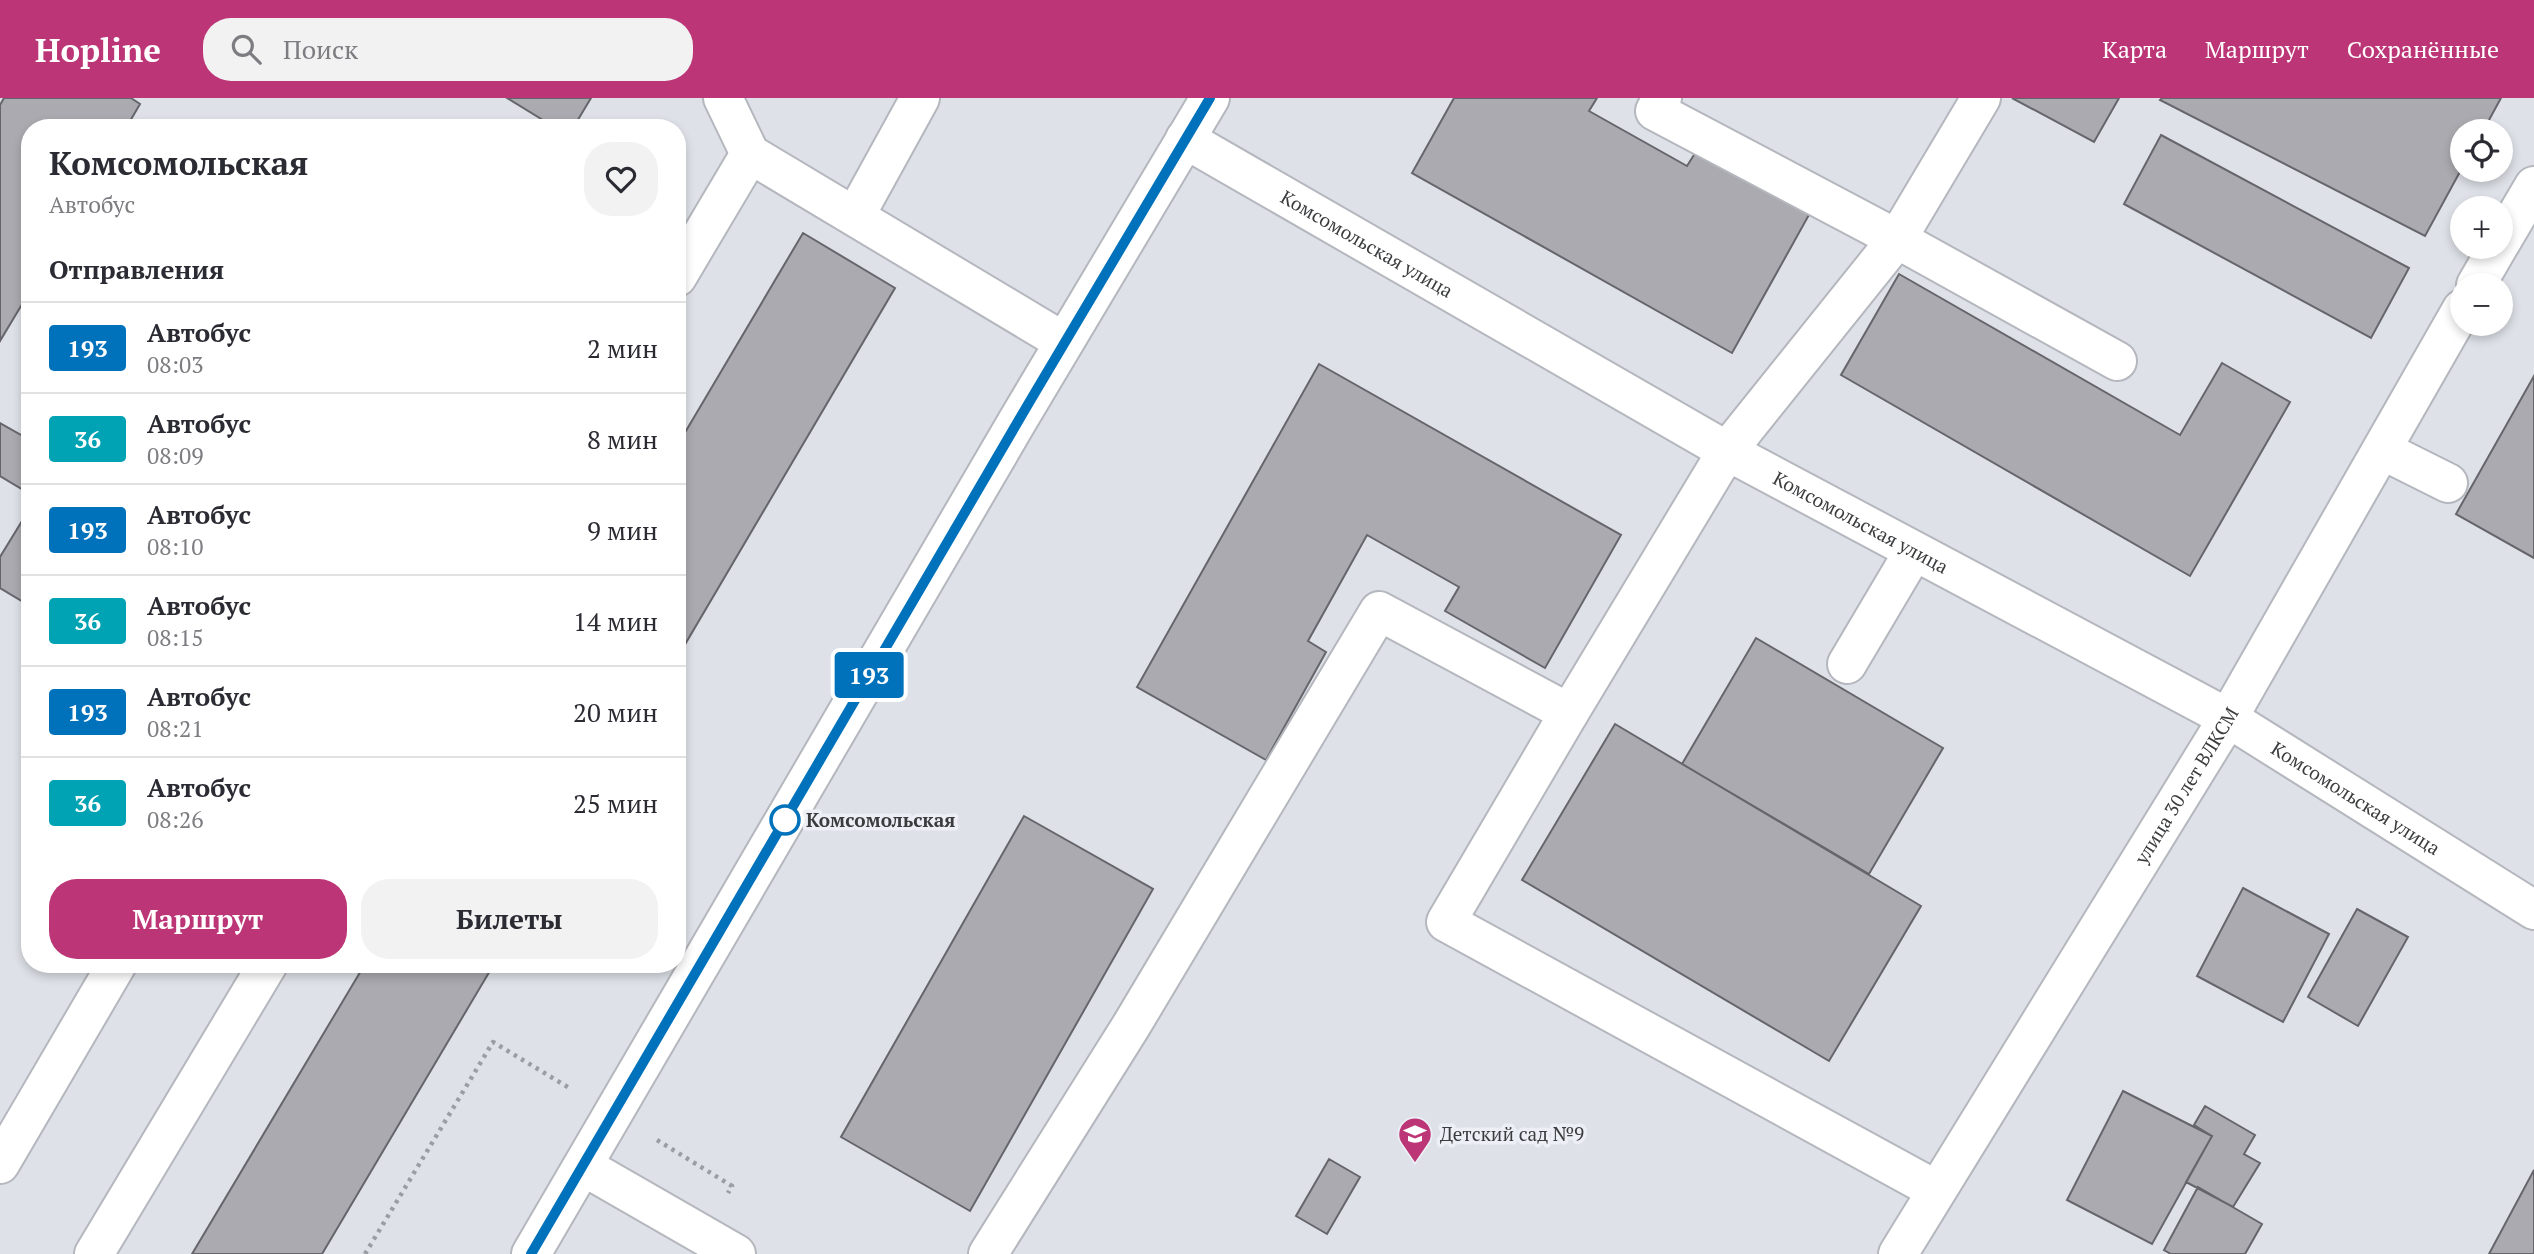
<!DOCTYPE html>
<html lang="ru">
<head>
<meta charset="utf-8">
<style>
  body { margin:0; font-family:"PT Serif",serif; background:#f2f2f3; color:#2b2b33; height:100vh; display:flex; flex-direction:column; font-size:26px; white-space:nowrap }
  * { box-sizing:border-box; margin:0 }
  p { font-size:23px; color:#7c7c81 }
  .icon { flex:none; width:38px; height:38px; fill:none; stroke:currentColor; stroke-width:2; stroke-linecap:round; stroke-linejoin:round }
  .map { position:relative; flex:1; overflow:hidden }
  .side { position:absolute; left:21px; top:21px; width:665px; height:854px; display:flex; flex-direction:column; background:#fff; border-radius:28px; box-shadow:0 4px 10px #0003 }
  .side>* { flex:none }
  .badge { padding:0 14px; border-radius:5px; font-size:24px; line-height:46px }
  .buttons { position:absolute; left:2450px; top:21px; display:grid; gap:14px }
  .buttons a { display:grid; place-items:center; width:63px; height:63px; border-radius:50%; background:#fff; box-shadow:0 4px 10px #0003; font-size:35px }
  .map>.badge { position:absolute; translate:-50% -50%; box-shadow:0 0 0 4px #fff }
  h2 { padding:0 28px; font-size:26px; line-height:63px }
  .round { display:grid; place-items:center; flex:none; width:74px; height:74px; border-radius:28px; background:#f2f2f3 }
  .summary { display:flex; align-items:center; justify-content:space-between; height:119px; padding:0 28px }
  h1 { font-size:33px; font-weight:800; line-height:52px }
  .primary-button { display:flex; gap:14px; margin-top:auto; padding:14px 28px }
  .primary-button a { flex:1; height:80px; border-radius:28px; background:#bc3576; color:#fff; font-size:28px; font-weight:800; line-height:80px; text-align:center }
  .primary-button a+a { background:#f2f2f3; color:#2b2b33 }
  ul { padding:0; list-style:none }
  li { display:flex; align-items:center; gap:21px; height:91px; padding:0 28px; border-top:2px solid #e1e1e2 }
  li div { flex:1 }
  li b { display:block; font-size:26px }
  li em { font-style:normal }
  li .badge { min-width:77px; font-weight:700; text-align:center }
  header { display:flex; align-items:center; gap:42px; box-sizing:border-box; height:98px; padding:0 35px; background:#bc3576; color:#fff }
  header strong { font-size:33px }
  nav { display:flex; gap:38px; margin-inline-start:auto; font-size:24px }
  .search { width:490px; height:63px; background:#f2f2f3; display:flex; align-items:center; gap:18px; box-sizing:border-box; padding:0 24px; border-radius:28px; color:#7c7c81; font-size:26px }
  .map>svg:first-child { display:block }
  .building { fill:#aaaab0; stroke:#65656b; stroke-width:2 }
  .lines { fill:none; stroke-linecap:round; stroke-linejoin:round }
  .minor-casing { stroke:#b4b7bd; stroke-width:42 }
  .major-casing { stroke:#b4b7bd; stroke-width:42 }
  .path { stroke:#9a9da1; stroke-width:4.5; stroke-dasharray:3.5 5; stroke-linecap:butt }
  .minor { stroke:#fff; stroke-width:38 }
  .major { stroke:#fff; stroke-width:38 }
  .line-casing { stroke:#fff; stroke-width:16 }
  .line { stroke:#0072bc; stroke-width:10 }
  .stop-dot { fill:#fff; stroke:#0072bc; stroke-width:3.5 }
  .labels { text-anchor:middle; stroke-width:7; stroke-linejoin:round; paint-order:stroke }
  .street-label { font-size:19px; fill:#3b3c3e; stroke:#eceff5 }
  .stop-label { font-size:19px; font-weight:bold; fill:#3b3c3e; stroke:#eceff5; text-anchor:start }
  .poi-label { font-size:19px; fill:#3b3c3e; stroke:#eceff5; text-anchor:start }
</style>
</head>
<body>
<header>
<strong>Hopline</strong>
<div class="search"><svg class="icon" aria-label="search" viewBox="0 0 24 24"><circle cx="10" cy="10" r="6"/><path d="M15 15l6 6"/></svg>Поиск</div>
<nav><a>Карта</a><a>Маршрут</a><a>Сохранённые</a></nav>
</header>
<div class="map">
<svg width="2534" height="1156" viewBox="0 0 2534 1156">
  <rect width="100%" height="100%" fill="#dee2e8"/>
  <path class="building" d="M4 0H131L140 6 126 30H30V193L0 243V7Z
    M507 0H591L573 30H556Z
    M1454 0H1597L1589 13 1687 68 1697 52 1810 115 1732 255 1412 75Z
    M2012 0H2119L2094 44Z
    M2162 0H2501L2483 33H2462V70L2425 138 2160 2Z
    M2161 37 2409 170 2371 240 2124 106Z
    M803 135 895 190 677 560V348Z
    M1899 176 2180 337 2222 265 2290 304 2190 478 1841 277Z
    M1319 266 1621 437 1545 570 1445 513 1459 489 1367 437 1308 543 1326 554 1266 662 1137 589Z
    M2534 278V460L2456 416Z
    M0 325 30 342V396L0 378Z
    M30 410V508L0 490V459Z
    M1756 540 1943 650 1869 776 1682 666Z
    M1615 626 1921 808 1829 963 1522 782Z
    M1024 718 1153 791 970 1113 841 1039Z
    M2243 790 2329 836 2283 924 2197 878Z
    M2357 811 2408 839 2358 928 2308 899Z
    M365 866H494L322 1156H192Z
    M2123 993 2212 1038 2152 1146 2067 1102Z
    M2205 1008 2255 1037 2244 1056 2260 1065 2233 1109 2186 1084 2212 1038 2194 1027Z
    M1329 1061 1360 1079 1327 1136 1296 1118Z
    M2534 1072V1156H2489Z
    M2198 1089 2262 1126 2245 1156H2171L2164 1152Z"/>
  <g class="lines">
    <g class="minor-casing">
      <g id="minor">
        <path d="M723 0 750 56 1064 244"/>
        <path d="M1662 0 1655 13 1897 141 2117 263"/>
        <path id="s1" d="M1185 41 1727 353 2228 620 2534 812"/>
        <path d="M855 118 920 0"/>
        <path d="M2501 144 2534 88"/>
        <path d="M677 179 750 56"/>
        <path d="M2476 187 2498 149"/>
        <path d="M2382 352 2448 385"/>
        <path d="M1847 566 1914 453"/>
        <path d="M0 1066 117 866"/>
        <path d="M583 1068 736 1156"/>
        <path d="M1936 1092 1446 824 1569 615 1727 353 1897 141 1981 0"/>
        <path d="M94 1156 268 866"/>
        <path d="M988 1156 1131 928 1379 513 1569 615"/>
        <path id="s2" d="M1898 1156 2228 620 2462 211"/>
      </g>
    </g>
    <g class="major-casing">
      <path id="major" d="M531 1156 1018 322 1210 0"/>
    </g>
    <path class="path" d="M657 1042 732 1088 728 1095
      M365 1156 493 944 571 991"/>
    <use href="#minor" class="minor"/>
    <use href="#major" class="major"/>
  </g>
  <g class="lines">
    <g class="line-casing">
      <path id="line" d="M531 1156 1030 303 1210 0"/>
    </g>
    <use href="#line" class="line"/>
  </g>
  <defs>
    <g id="school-pin" transform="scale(1.75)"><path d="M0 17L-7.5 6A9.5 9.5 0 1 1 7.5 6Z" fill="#bc3576" stroke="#eceff5"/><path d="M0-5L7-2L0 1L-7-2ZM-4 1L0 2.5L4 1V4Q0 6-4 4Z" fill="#fff"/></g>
  </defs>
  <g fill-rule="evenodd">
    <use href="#school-pin" x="1415" y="1036"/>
  </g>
  <circle class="stop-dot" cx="785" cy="722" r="14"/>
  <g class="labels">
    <g class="street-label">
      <text dy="7" stroke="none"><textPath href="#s1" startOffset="210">Комсомольская улица</textPath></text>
      <text dy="7" stroke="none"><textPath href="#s1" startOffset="777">Комсомольская улица</textPath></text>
      <text dy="7" stroke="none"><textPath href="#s2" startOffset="550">улица 30 лет ВЛКСМ</textPath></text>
      <text dy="7" stroke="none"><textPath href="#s1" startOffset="1344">Комсомольская улица</textPath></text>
    </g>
    <g class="stop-label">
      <text x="806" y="729">Комсомольская</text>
    </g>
    <g class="poi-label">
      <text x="1440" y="1043">Детский сад №9</text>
    </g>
  </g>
</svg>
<div class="buttons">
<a><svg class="icon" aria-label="locate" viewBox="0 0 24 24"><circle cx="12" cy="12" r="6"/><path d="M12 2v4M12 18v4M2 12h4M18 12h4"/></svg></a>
<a>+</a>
<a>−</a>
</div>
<b class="badge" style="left:869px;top:577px;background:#0072bc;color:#fff">193</b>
<section class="side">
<div class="summary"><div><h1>Комсомольская</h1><p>Автобус</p></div><a class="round"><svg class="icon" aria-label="heart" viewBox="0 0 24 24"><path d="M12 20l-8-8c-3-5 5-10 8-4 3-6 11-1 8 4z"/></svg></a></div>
<h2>Отправления</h2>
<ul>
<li><span class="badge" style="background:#0072bc;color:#fff">193</span><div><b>Автобус</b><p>08:03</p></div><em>2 мин</em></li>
<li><span class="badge" style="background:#00a3b4;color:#fff">36</span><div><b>Автобус</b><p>08:09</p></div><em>8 мин</em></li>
<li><span class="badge" style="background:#0072bc;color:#fff">193</span><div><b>Автобус</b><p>08:10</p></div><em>9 мин</em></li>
<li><span class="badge" style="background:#00a3b4;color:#fff">36</span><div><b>Автобус</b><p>08:15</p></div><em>14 мин</em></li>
<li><span class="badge" style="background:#0072bc;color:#fff">193</span><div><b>Автобус</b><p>08:21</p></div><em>20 мин</em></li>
<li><span class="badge" style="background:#00a3b4;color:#fff">36</span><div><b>Автобус</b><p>08:26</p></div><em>25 мин</em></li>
</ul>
<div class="primary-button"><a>Маршрут</a><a>Билеты</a></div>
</section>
</div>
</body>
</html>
